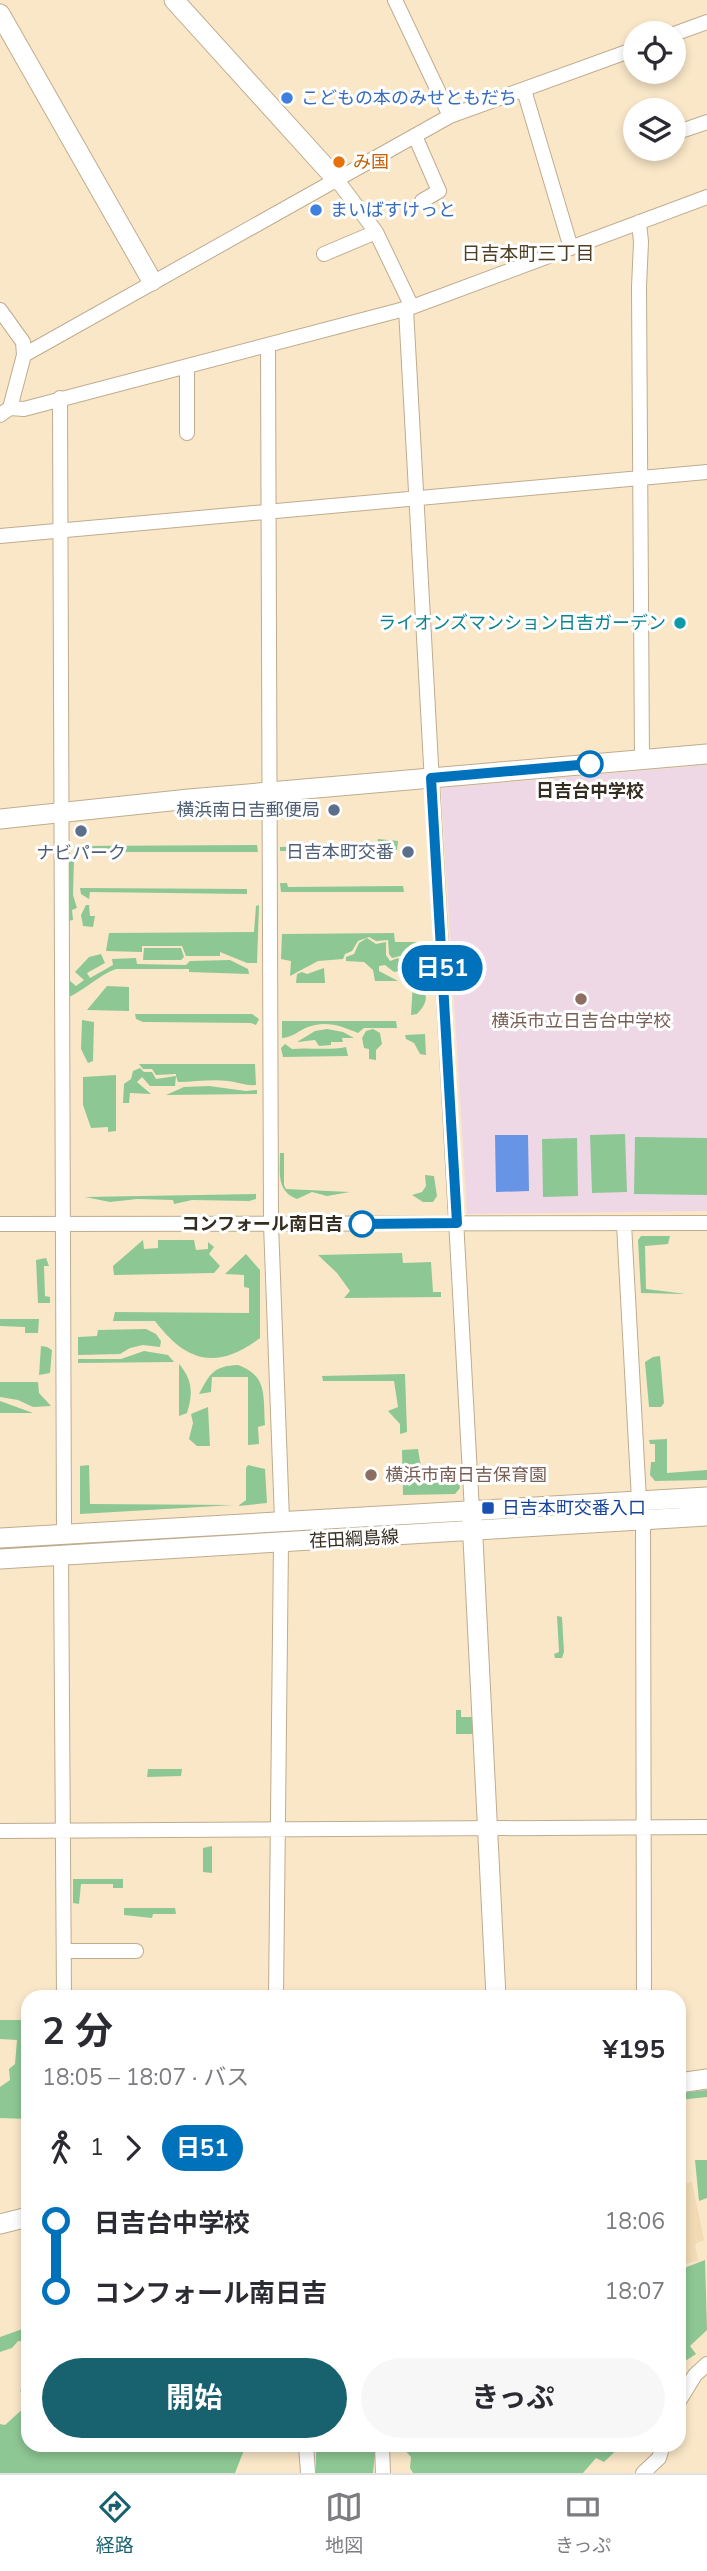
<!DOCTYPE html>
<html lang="ja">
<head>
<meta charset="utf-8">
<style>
  body { margin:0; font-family:"Nunito Sans","Noto Sans JP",sans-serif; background:#f7f7f7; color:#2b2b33; height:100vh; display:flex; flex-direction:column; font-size:26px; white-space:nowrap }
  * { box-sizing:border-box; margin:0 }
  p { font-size:23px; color:#7c7c81 }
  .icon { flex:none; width:38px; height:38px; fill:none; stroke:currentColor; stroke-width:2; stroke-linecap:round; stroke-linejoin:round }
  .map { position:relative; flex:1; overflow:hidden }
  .sheet { position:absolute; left:21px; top:1990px; width:665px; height:462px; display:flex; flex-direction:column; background:#fff; border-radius:21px; box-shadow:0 4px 10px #0003 }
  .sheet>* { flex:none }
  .badge { padding:0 14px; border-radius:23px; font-size:24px; line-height:46px }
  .tools { position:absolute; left:623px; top:21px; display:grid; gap:14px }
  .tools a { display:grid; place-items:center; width:63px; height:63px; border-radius:50%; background:#fff; box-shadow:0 4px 10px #0003; font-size:35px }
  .map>.badge { position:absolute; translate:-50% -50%; box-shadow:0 0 0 4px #fff }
  .legs { display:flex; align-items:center; gap:10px; height:77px; padding:0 21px; font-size:23px }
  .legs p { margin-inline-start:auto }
  .headline { display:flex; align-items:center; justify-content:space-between; height:119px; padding:0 21px }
  h1 { font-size:38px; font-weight:700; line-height:52px }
  .primary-button { display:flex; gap:14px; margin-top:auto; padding:14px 21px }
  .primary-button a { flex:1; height:80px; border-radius:42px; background:#186270; color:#fff; font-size:28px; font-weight:700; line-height:80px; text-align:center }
  .primary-button a+a { background:#f7f7f7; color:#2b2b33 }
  ul { padding:0 21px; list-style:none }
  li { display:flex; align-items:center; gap:24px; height:70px; font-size:26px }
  li i { display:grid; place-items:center; width:10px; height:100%; margin:0 9px; background:currentColor }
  li i::after { content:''; width:18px; height:18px; margin:-9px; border:5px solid; border-radius:50%; background:#fff }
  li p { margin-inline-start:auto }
  li:first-child i { background:linear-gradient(#0000 50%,currentColor 0) }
  li:last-child i { background:linear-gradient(currentColor 50%,#0000 0) }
  .menu { display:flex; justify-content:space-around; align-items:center; height:98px; border-top:2px solid #e1e1e2; background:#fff; font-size:19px; color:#7c7c81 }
  .menu a { display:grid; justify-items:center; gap:4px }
  .menu .on { color:#186270 }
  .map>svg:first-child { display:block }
  .built { fill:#f1dab4 }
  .education { fill:#eed8e6 }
  .green { fill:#8dc794 }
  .water { fill:#6794e4 }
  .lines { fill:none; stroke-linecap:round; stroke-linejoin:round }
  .street-casing { stroke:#bfac8f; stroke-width:16 }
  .secondary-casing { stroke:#bfac8f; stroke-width:21 }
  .street { stroke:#fff; stroke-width:14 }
  .secondary { stroke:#fff; stroke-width:19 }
  .line-1-casing { stroke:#fff; stroke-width:16 }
  .line-1 { stroke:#0072bc; stroke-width:10 }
  .shop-dot { fill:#3f7fe0; stroke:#fff; stroke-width:2.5 }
  .food-dot { fill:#e8710a; stroke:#fff; stroke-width:2.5 }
  .culture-dot { fill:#0f9aa8; stroke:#fff; stroke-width:2.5 }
  .stop-1-dot { fill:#fff; stroke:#0072bc; stroke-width:3.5 }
  .service-dot { fill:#5c6f8a; stroke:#fff; stroke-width:2.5 }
  .education-dot { fill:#8d6e63; stroke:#fff; stroke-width:2.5 }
  .transit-dot { fill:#1a4fb4; stroke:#fff; stroke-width:2.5 }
  .labels { text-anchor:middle; stroke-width:6; stroke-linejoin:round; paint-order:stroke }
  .shop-label { font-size:18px; fill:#366cbe; stroke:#fff; text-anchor:start }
  .food-label { font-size:18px; fill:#c56008; stroke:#fff; text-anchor:start }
  .culture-label { font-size:18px; fill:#0d838f; stroke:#fff; text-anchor:end }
  .stop-label { font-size:18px; font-weight:bold; fill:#352d21; stroke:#fff }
  .service-label { font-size:18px; fill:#4e5e75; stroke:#fff; text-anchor:end }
  .education-label { font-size:18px; fill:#785e54; stroke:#fff }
  .transit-label { font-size:18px; fill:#164399; stroke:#fff; text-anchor:start }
  .street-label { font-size:18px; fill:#352d21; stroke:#fff }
  .neighbourhood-label { font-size:19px; fill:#4f3f25; stroke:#fff }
</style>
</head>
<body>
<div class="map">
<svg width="707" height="2473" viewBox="0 0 707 2473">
  <rect width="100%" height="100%" fill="#fae7c8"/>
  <path class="built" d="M692 2182 704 2240 695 2244 698 2261 679 2265V2185Z"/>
  <path class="education" d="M707 765V1211L467 1214 441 788Z"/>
  <path class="green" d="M378 839 398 841 397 850 280 851V847L377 844Z
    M257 845 258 852H77L74 846Z
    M67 855 74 858 73 895 77 908 72 910 73 920 68 921Z
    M280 883H287L288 887 403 886 404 892H281Z
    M80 888 247 889V894L90 892 89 899 81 894Z
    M86 905H89L90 916H95L93 927 83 926 81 915Z
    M259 905 257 963H247L220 952V956H186L182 946H142V952L106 951 109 933 254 932 256 906Z
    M394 933 395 942H422L423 948 417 946 408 953 407 960 403 962 400 956 392 958 389 954 388 940 376 941 369 937 358 941 352 951 345 954 343 959 318 961 290 976 291 961 281 959 282 934Z
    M367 938 376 944 386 942V955L390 961 398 958 402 964 408 962 410 954 417 948 424 952C421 968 407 969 394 972L385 965 379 966V971L398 981H375L373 970 364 962 346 961V957L354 954 359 943Z
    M144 948H181L184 957 181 960H143Z
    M101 954 105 963 87 973 90 978 113 965 112 959 136 958 137 964 186 965 190 961 230 960 248 969 249 974 189 972V969H116C99 975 86 989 69 997V980L76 986 84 980 75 972 89 957Z
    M324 968 325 983H296L297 974 302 972 307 974Z
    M413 983C430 991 429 1002 417 1014L411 1015Z
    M107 986 129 987V1011L87 1010Z
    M252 1014 259 1019 256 1025 251 1023 143 1022 136 1019 135 1014Z
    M82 1020 94 1022 93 1061 88 1063 81 1049Z
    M282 1021H396L397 1028H364L358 1033C342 1026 326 1020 308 1027 298 1031 293 1037 282 1038Z
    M327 1029 343 1032 354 1038H342L343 1042H331V1045L319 1046 315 1040 297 1042 315 1031Z
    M373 1029 380 1033 382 1044 376 1050V1060L369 1059V1049L364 1048 362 1038 366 1031Z
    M425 1034 426 1055 420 1054 414 1043 406 1039 405 1035Z
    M285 1044 292 1049C310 1047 327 1051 346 1047L348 1056 283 1057 281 1048Z
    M139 1064H255L256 1085C246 1086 238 1082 228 1081 212 1079 194 1082 178 1082L176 1076 175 1086H150L142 1077 137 1082 151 1094 130 1093 129 1103H123L124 1084 131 1079 133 1071 140 1068 144 1072H152L156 1079 176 1076V1074L156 1075 152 1069H143Z
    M116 1075V1131L108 1132V1127L91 1128 83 1105V1077Z
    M209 1086 246 1091 257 1090V1094L166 1095 184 1087Z
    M625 1134 627 1192 592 1193 590 1135Z
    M635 1137 707 1138V1195L634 1194Z
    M577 1138 578 1196 543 1197 542 1139Z
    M280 1153H284V1185L286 1189 350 1192 327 1196 312 1192 297 1199C276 1191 280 1172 280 1153Z
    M425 1175 434 1176 437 1196 433 1202H423L412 1195 422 1192 426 1186Z
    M256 1194V1199L249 1201 192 1200 174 1204 173 1200 137 1199 110 1202 85 1197Z
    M641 1236H670L668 1244 645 1246 646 1289 686 1294 641 1293 638 1240Z
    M143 1240 144 1249 158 1248V1240H194L196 1250 208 1249V1242L214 1247 209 1254 220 1266 214 1273 114 1275 113 1266Z
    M402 1253 403 1263 431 1262 433 1292H441V1297L344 1298 350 1291 337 1273 318 1255Z
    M246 1254 260 1270V1338C217 1370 187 1363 155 1321H113L115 1312 249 1313V1288L244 1287V1275L225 1274Z
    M46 1258 49 1266H44L45 1296 50 1297V1303H38L36 1260Z
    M0 1319H39L38 1333H25V1327L0 1326Z
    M146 1329 156 1334 161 1341 160 1347 143 1345 130 1348 120 1354 78 1355V1337L97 1336 98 1330Z
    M41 1346 47 1347 52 1350 50 1373 39 1375Z
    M144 1351 168 1355 174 1362 78 1363V1359H121Z
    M660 1356 664 1403 661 1407H649L645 1362 653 1357Z
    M179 1364C193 1380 193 1394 187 1413L179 1416Z
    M238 1365C268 1376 263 1396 265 1425L258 1427 259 1444 248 1445V1377H212L211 1392 199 1394C210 1374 213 1366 238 1365Z
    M405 1374 407 1432 400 1434V1424L388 1411 398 1407 394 1381H323L322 1376Z
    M0 1382H38L39 1393 51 1406 33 1407 18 1400 0 1397Z
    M0 1401 33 1413H0Z
    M208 1407 210 1446H197L189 1439 193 1423 191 1414Z
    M667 1439V1473L707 1470V1480L655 1481 650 1475 651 1462H655V1444H650L649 1440Z
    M418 1449 423 1479 458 1478 460 1488 455 1494 403 1495 402 1450Z
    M89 1465 90 1504 234 1505 80 1514V1466Z
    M248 1465 265 1469 267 1503 238 1506 246 1500V1468Z
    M557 1616 562 1617 564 1652 562 1658H555L554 1654 559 1652Z
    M456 1710H461V1717H473L475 1734H456Z
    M148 1769H182L181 1776 147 1777Z
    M212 1846V1873L203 1872V1848Z
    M73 1879H123V1888H113V1884H81L79 1904 73 1903Z
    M124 1908H175L176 1914H153L152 1918 124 1915Z
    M0 2020H28V2119L0 2118V2087L10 2080 9 2069 15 2064 17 2040 0 2039Z
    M707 2090V2097L679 2100V2093Z
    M695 2160H707V2198L699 2201Z
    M705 2260 707 2330 690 2346 696 2354 679 2365V2270Z
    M28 2327V2342L18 2341 12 2348 0 2352V2337Z
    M28 2388V2445H246L235 2473H0V2424L5 2425 26 2406 20 2390Z
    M316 2445H376L373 2473H316Z
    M400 2445H622L604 2462 596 2458 583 2473H413L410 2468 411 2457Z"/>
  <path class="water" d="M495 1135H528L529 1191 496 1192Z"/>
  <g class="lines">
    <g class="street-casing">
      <path id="street" d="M395 0 450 116
        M674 34 707 22
        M524 90 571 248
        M681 131 707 122
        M415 136 439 191 422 201
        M337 180 376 232 412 307
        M639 222 641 242 639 287 642 760
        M324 254 376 232
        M406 309 472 1511
        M0 310 23 342 24 355 10 408
        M268 346 271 1224 282 1520
        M24 355 450 116 635 49
        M187 367V433
        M60 398 64 1534
        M0 415 10 408 24 409 412 307 707 197
        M0 536 707 472
        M0 1224 707 1223
        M624 1224 639 1500
        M643 1520 644 1997
        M61 1555 64 1997
        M0 1831 707 1827
        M64 1951H136
        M276 1997 281 1543
        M679 2401 695 2375 707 2364
        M306 2445 308 2473
        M382 2445 383 2473
        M643 2473 659 2458 663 2445"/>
    </g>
    <g class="secondary-casing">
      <path id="secondary" d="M174 0 337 180
        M0 14 152 281
        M0 819 189 799 707 754
        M472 1519 496 1997
        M0 1538 707 1497
        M0 1559 707 1516
        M679 2083 707 2079
        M0 2224 28 2217"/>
    </g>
    <use href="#street" class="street"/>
    <use href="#secondary" class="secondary"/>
  </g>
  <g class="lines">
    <g class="line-1-casing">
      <path id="line-1" d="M362 1224 457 1223 431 778 590 764"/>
    </g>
    <use href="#line-1" class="line-1"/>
  </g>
  <g class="shop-dot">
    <circle cx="287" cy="98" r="7"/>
    <circle cx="316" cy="210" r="7"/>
  </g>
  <circle class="food-dot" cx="339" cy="162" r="7"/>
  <circle class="culture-dot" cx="680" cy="623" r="7"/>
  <g class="stop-1-dot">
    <circle cx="590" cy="764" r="12"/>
    <circle cx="362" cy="1224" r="12"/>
  </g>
  <g class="service-dot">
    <circle cx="334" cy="810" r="7"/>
    <circle cx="81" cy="831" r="7"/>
    <circle cx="408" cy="852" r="7"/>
  </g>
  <g class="education-dot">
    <circle cx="581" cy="999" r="7"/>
    <circle cx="371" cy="1475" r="7"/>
  </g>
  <rect class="transit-dot" x="481" y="1501" width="14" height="14" rx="3.5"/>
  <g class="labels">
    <g class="shop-label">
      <text x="301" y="104">こどもの本のみせともだち</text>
      <text x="330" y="216">まいばすけっと</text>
    </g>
    <g class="food-label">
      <text x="353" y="168">み国</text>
    </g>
    <g class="culture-label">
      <text x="666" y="629">ライオンズマンション日吉ガーデン</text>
    </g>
    <g class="stop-label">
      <text x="590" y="797">日吉台中学校</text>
      <text x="343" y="1230" text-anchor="end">コンフォール南日吉</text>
    </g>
    <g class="service-label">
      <text x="320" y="816">横浜南日吉郵便局</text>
      <text x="394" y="858">日吉本町交番</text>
      <text x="81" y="859" text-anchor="middle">ナビパーク</text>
    </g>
    <g class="education-label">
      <text x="581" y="1027">横浜市立日吉台中学校</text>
      <text x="385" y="1481" text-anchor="start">横浜市南日吉保育園</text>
    </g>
    <g class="transit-label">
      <text x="502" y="1514">日吉本町交番入口</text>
    </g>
    <g class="street-label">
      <text transform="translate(354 1539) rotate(-3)" y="6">荏田綱島線</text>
    </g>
    <g class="neighbourhood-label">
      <text x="528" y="260">日吉本町三丁目</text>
    </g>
  </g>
</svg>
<div class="tools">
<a><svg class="icon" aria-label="locate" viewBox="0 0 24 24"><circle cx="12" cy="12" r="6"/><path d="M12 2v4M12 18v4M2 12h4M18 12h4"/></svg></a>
<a><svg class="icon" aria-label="layers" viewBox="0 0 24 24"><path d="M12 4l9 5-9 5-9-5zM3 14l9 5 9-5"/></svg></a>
</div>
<b class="badge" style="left:442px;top:968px;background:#0072bc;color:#fff">日51</b>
<section class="sheet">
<div class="headline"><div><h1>2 分</h1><p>18:05 – 18:07 · バス</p></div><b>¥195</b></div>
<div class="legs"><svg class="icon" aria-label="walk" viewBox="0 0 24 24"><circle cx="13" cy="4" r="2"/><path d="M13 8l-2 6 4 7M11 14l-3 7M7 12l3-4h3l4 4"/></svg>1<svg class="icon" aria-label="forward" viewBox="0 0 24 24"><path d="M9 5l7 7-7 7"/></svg><b class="badge" style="background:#0072bc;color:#fff">日51</b></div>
<ul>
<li><i style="color:#0072bc"></i><b>日吉台中学校</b><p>18:06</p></li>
<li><i style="color:#0072bc"></i><b>コンフォール南日吉</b><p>18:07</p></li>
</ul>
<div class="primary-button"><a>開始</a><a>きっぷ</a></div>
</section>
</div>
<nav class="menu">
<a class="on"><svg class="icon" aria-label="directions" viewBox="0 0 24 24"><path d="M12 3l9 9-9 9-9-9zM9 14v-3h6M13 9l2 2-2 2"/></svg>経路</a>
<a><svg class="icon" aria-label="map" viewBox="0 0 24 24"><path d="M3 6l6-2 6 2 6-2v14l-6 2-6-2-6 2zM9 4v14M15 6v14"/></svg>地図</a>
<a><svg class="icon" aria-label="tickets" viewBox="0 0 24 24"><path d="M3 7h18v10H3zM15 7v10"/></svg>きっぷ</a>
</nav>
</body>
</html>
